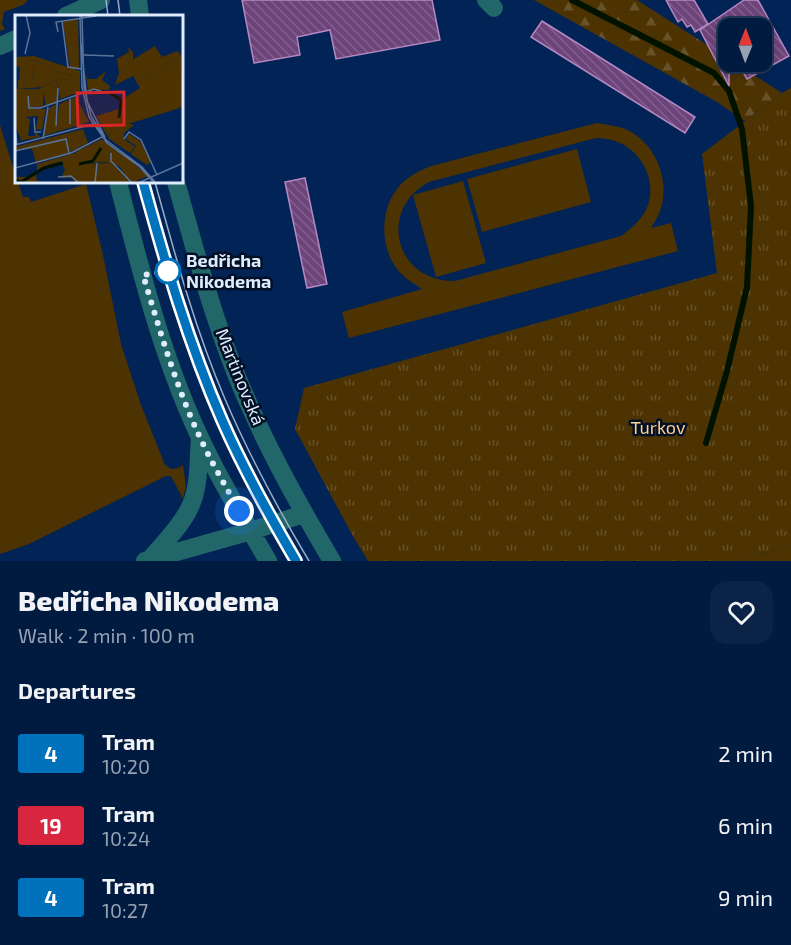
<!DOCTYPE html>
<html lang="en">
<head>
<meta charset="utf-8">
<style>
  body { margin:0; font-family:"Exo 2",sans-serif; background:#0b2347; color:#f1f3f6; height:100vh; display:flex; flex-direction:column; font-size:22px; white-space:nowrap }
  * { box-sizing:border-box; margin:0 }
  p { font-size:20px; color:#96a1b1 }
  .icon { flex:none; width:33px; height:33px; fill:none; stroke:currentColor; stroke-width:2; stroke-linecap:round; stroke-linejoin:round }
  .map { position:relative; height:561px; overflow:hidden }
  .details { display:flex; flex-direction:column; background:#011a40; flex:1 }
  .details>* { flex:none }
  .badge { padding:0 12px; border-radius:4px; font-size:21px; line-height:39px }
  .needle { width:39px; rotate:1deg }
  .buttons { position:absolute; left:718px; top:18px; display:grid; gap:12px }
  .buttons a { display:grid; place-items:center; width:54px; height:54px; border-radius:12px; background:#011a40; box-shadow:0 3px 9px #0003,0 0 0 2px #233859; font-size:30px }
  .you { position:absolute; width:30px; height:30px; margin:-15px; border:4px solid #fff; border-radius:50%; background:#1a73e8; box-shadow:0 0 0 9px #1a73e833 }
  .map>.badge { position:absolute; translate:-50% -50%; box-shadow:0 0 0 3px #fff }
  h2 { padding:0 18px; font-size:22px; line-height:54px }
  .round { display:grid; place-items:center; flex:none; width:63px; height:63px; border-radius:18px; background:#0b2347 }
  .summary { display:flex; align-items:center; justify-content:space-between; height:102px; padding:0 18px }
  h1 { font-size:28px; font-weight:800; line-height:45px }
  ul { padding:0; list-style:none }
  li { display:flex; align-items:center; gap:18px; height:72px; padding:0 18px }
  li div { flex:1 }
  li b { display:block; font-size:22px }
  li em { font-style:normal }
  li .badge { min-width:66px; font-weight:700; text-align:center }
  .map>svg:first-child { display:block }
  .green { fill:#4d3302; fill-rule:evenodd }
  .forest { fill:url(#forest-firs) }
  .park { fill:url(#park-tufts) }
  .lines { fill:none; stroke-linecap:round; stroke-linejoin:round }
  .stream { stroke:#021200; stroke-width:6 }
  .building { fill:url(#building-back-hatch); stroke:#b588c3; stroke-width:1.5 }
  .minor { stroke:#216769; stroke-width:18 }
  .tram { stroke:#99adca; stroke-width:1.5 }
  .line-casing { stroke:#fff; stroke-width:14 }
  .line { stroke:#0072bc; stroke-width:9 }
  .walk { stroke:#dfecff; stroke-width:6; stroke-dasharray:0 10.8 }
  .stop-dot { fill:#fff; stroke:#0072bc; stroke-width:3 }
  .labels { text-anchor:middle; stroke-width:5; stroke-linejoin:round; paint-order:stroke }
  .stop-label { font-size:18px; font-weight:bold; fill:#dfecff; stroke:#030f24; text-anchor:start }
  .street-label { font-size:18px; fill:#dfecff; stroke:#030f24 }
  .park-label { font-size:18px; fill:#fdd28f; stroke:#030f24 }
  .inset-river { fill:none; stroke:#021200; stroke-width:3 }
  .inset-road { fill:none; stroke:#5a7399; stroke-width:1.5 }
  .view { fill:#d62828; fill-opacity:0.15; stroke:#d62828; stroke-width:3 }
  .inset-edge { fill:none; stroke:#dfecff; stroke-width:3 }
</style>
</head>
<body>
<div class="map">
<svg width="791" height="561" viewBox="0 0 791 561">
  <defs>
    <pattern id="forest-firs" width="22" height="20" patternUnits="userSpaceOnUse" patternTransform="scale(1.5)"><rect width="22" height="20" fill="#4d3302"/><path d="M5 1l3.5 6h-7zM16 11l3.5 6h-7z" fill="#665128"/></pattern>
    <pattern id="park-tufts" width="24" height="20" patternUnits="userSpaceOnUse" patternTransform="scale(1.5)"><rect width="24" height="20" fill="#4d3302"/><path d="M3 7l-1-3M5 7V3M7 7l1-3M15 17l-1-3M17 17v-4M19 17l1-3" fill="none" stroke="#665128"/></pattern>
    <pattern id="building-back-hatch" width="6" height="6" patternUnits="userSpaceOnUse" patternTransform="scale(1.5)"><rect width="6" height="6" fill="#6d447a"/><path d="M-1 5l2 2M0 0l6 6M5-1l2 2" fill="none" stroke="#815f8e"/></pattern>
  </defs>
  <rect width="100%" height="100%" fill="#012355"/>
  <path class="green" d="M0 0H28L23 5 4 12 2 24 5 29 0 31Z
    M597 123C609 125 622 126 633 133 658 149 670 183 660 211 658 217 654 223 651 228L671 223 678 251 349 338 342 312 422 289C413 283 404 278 397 269 380 247 380 211 397 189 405 178 418 171 431 166ZM596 138C602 138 609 139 615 141 640 149 657 179 648 205 643 219 632 228 621 236L455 281C395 282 377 210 429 182Z
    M0 125 16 177V182H18L23 197H29L31 202 86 184 103 255 121 344 141 405 165 465 171 469 178 468 183 465 186 486 183 499 172 478 170 476H166L29 544 0 554Z
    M577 149 591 202 482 232 467 179Z
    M463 181 486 263 436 277 413 195Z
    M791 545V561H744L746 559 762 552 765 554Z"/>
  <path class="forest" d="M534 0H637L729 59V62H733L782 93 745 121 717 102Z"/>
  <path class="park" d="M791 88V545L765 554 762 552 746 559 744 561H368L354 538 295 429 304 388 717 273 702 154 782 93Z"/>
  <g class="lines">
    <path class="stream" d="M572 0 714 73 729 91 742 129 751 206 747 287 727 371 706 443"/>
  </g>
  <path class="building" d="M242 0H432L440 40 336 59 330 30 297 37 300 55 254 63Z
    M666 0H694L708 24 695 32 691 25 687 27 682 19 678 22Z
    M744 0H758L789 56 747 79 737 62H762V28H721L729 43V86L700 30Z
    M542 21 695 117 685 133 531 37Z
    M305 178 327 284 307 288 285 182Z"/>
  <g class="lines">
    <path class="minor" d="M138 0 140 16
      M486 0 494 8
      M66 16 101 0
      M0 46 16 39
      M118 182C141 272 164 366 206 450 224 488 247 524 268 561
      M176 182C194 246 211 311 236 374 262 439 296 500 332 561
      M150 559C163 544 182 525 190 507 200 486 198 460 200 438
      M145 561 251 531 304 514"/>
    <path class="tram" d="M106 0 108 16
      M118 0 120 16
      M143 182C165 262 188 342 222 420 243 468 269 515 296 561
      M155 182C175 255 195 329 225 399 249 455 278 509 309 561"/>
  </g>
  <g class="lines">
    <g class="line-casing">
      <path id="line" d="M143 182C165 262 188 342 222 420 243 468 269 515 296 561"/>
    </g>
    <use href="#line" class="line"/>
    <path class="walk" d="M168 271 143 275C161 334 178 394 206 450 216 470 228 490 239 511"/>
  </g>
  <circle class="stop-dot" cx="168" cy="271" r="12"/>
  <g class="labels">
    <g class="stop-label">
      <text x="186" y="267">Bedřicha<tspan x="186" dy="21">Nikodema</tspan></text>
    </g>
    <g class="street-label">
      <text transform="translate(240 377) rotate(68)" y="6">Martinovská</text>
    </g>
    <g class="park-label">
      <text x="658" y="434">Turkov</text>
    </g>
  </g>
  <g transform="translate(15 15)">
    <rect width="168" height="168" fill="#012355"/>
    <path d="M63 3 64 53 55 54 48 7ZM140 31 147 42 162 36 166 40 122 68 112 48ZM19 41 65 56V77L45 84 43 68V86L31 91 28 76V91L13 94H31L27 115 21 114 23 101 10 102 15 104 13 121H20V117L26 122 3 126 6 124 0 111V74H23L45 64 62 66V60L45 58 37 51 17 45 12 48 19 50 17 65 4 66 5 52 0 51V42ZM61 82 74 107 28 121 34 93 42 89V107L44 89ZM112 108 119 110 109 118V124L120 132 115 138 93 123 97 114ZM68 114 73 128 55 137 51 125 54 138 21 148 17 134 0 135V132ZM114 119 125 126 136 147 132 150 116 139 121 131 111 124ZM87 124 116 146 133 161 116 168 104 151 90 147 67 149 60 137Z" fill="#4d3302"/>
    <path d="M113 32 118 37V45L113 48 120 60 100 70 104 58 102 44 114 37ZM17 45 37 51 45 58 63 60 62 66 45 64 27 72 3 74V65H17L19 50 11 48ZM91 56 87 65 95 71 94 75H73L71 59 73 64H81ZM60 138 68 149 97 148 116 168H60L57 163H46L50 155 46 146 27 152 21 161 23 168H0V162H12L22 156V149Z" fill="#4d3302"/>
    <path d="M166 40 168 92 97 114 93 122 81 101 104 94V86L125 73 122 68Z" fill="#4d3302"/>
    <path class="inset-river" d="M94 77 106 85 104 103M64 149 78 146 86 133M0 165 6 167 29 153 48 148"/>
    <path class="inset-road" d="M65 0 67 72 74 102 92 128 125 152 139 168M67 0 69 72 76 101 91 125 127 152 141 168M47 6 53 52 66 54M43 17 41 7 81 1M66 28 72 86 90 122M10 39 15 18 11 0M69 40 99 41M13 81 14 93H25L79 74 91 78M55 84V109M19 103 20 117H26M41 111 43 73M0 112 2 130M28 124 33 92M109 124 114 117 126 125 142 160M0 130 78 109M0 136 51 124 54 138M96 138V146L117 168M0 153 56 138 87 122M43 162 56 161 64 168M80 168 82 148M123 168 168 148"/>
    <path class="view" d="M109 77V110L63 111 62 78Z"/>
    <rect width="168" height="168" class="inset-edge"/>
  </g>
</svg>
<div class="buttons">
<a><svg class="needle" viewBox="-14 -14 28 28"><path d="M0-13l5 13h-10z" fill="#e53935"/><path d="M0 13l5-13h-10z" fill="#96a1b1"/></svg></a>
</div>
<div class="you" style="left:239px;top:511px"></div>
</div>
<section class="details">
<div class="summary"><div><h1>Bedřicha Nikodema</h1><p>Walk · 2 min · 100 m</p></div><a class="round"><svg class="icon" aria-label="heart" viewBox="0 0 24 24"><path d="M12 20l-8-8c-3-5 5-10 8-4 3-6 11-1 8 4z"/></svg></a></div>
<h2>Departures</h2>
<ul>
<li><span class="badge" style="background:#0072bc;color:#fff">4</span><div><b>Tram</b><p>10:20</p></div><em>2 min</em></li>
<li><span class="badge" style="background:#d7263d;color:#fff">19</span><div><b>Tram</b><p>10:24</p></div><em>6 min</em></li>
<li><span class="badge" style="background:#0072bc;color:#fff">4</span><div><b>Tram</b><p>10:27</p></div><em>9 min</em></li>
</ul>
</section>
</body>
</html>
